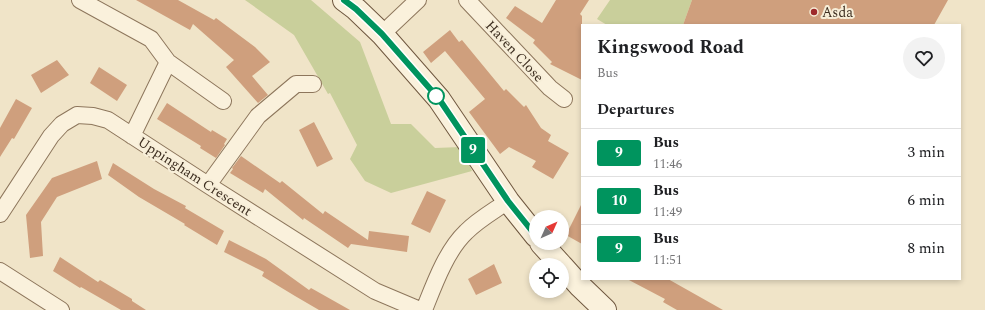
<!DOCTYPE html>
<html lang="en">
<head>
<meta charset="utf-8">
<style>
  body { margin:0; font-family:Spectral,serif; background:#f2f2f2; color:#202124; height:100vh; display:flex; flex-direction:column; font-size:15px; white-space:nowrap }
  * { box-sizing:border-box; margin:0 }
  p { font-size:13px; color:#757577 }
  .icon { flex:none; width:22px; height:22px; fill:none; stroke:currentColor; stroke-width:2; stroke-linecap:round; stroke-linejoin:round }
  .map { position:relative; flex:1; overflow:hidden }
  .sheet { position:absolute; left:581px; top:24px; width:380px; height:256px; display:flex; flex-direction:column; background:#fff; border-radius:0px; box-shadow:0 2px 6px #0003 }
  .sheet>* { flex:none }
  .badge { padding:0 8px; border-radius:3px; font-size:14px; line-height:26px }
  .needle { width:26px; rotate:45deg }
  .tools { position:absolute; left:529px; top:210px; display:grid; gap:8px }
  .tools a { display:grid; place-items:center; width:40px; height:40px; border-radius:50%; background:#fff; box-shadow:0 2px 6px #0003; font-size:20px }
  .map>.badge { position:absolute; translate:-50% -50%; box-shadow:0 0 0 2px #fff }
  h2 { padding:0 16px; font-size:15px; line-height:36px }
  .round { display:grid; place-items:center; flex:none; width:42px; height:42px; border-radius:21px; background:#f2f2f2 }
  .headline { display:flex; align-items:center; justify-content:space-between; height:68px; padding:0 16px }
  h1 { font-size:19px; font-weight:700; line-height:30px }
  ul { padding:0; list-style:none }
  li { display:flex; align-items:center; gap:12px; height:48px; padding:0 16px; border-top:1px solid #e0e0e0 }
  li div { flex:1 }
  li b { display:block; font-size:15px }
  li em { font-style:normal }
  li .badge { min-width:44px; font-weight:700; text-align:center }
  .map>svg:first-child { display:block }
  .green { fill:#c9cf9b }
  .building { fill:#cf9f7d }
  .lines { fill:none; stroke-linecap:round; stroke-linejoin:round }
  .street-casing { stroke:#8d765c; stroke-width:18 }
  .secondary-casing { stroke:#6f573f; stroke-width:24 }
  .street { stroke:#faf1dc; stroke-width:16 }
  .secondary { stroke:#faf1dc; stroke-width:22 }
  .line-casing { stroke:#fff; stroke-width:9 }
  .line { stroke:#00945e; stroke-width:6 }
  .poi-dot { fill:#9e2a2b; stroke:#f7eed8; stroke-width:1.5 }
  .stop-dot { fill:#fff; stroke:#00945e; stroke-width:2 }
  .labels { text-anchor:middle; stroke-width:4; stroke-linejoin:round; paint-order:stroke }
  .poi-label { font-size:14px; fill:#3d2e20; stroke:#f7eed8; text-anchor:start }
  .street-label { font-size:14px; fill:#3d2e20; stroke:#f7eed8 }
</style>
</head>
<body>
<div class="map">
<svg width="985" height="310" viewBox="0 0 985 310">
  <rect width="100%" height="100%" fill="#f0e4c8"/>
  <path class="green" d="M245 0H311L360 42 391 124H411L435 148 461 147 472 171 391 193 365 181 350 159 357 145 330 93 328 94 294 35Z
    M610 0H692L683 25H607L597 19Z"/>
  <path class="building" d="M136 0H178L214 20 216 18 255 47 270 62 252 76 268 95 258 103 226 67 234 60 193 24 190 30Z
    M556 0H589L580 14 582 16V80L550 64 552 62 533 43 535 40 506 18 515 6 542 23Z
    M692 0H948L934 25H683Z
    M450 30 459 42 462 40 504 91 506 89 524 107 526 105 541 128 551 135 548 141 569 153 553 179 532 167 536 161 509 147 500 154 469 112 485 99 445 51 431 63 423 52Z
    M57 60 69 75 41 93 31 75Z
    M99 67 127 85 117 101 90 83Z
    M16 99 32 108 14 139 12 138 0 157V128Z
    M167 103 211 132 212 130 227 139 224 144 225 145 216 158 200 148 201 146 157 119Z
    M314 122 333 159 317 167 299 130Z
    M241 156 280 183 282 181 323 214 325 211 368 240 369 231 409 236 407 252 351 244 348 248 304 218 303 220 265 189 263 193 230 173 233 169 232 168Z
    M97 161 102 179 57 197 41 222 43 256 30 258 26 215 52 178Z
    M113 163 154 189 186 206 185 208 224 231 217 245 184 225 185 224 139 197 108 175Z
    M427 191 446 200 430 233 411 224Z
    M582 203V244L566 235Z
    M229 240 266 259 309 290 311 288 350 310H319L295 296 262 276 264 272 224 252Z
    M60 257 98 282 100 280 132 299V301L146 310H121L81 287 80 288 53 271Z
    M494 264 502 283 476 295 468 279Z
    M627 279H668L723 310H677L663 302 665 299Z"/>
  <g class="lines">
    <g class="street-casing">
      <path id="street" d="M80 0 151 39 168 62
        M467 0 550 88 564 99
        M382 34 418 0
        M132 136 168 62 223 101
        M208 185 258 116 296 84H313
        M0 214 51 136 62 124 77 115 93 116 108 120 208 185 375 291 420 310
        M0 271 61 310
        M424 310C434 285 446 251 466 232 479 219 494 211 508 201"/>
    </g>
    <g class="secondary-casing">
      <path id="secondary" d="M344 0 356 9 382 34 439 99 508 201 536 236
        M541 243 561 265
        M562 266 579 285 605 310"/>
    </g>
    <use href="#street" class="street"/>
    <use href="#secondary" class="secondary"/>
  </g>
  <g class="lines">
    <g class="line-casing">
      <path id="line" d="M344 0 356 9 382 34 439 99 508 201 536 236"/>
    </g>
    <use href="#line" class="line"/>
  </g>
  <circle class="poi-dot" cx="814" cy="12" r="4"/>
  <circle class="stop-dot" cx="436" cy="96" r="8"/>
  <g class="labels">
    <g class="poi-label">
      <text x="822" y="17">Asda</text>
    </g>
    <g class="street-label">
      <text transform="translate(515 51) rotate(47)" y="5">Haven Close</text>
      <text transform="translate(195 176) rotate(33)" y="5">Uppingham Crescent</text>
    </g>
  </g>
</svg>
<div class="tools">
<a><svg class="needle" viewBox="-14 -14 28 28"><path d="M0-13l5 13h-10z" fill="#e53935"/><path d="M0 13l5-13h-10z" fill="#757577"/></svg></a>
<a><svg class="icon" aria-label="locate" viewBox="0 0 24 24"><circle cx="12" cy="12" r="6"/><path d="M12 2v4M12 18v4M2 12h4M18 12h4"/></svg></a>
</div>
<b class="badge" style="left:473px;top:150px;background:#00945e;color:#fff">9</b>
<section class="sheet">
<div class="headline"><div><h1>Kingswood Road</h1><p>Bus</p></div><a class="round"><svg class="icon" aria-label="heart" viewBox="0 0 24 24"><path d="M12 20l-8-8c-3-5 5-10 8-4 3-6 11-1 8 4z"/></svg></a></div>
<h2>Departures</h2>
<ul>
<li><span class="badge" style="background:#00945e;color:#fff">9</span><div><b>Bus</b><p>11:46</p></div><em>3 min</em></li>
<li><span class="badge" style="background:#00945e;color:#fff">10</span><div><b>Bus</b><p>11:49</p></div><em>6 min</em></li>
<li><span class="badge" style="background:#00945e;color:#fff">9</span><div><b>Bus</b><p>11:51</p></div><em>8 min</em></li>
</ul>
</section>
</div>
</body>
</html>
